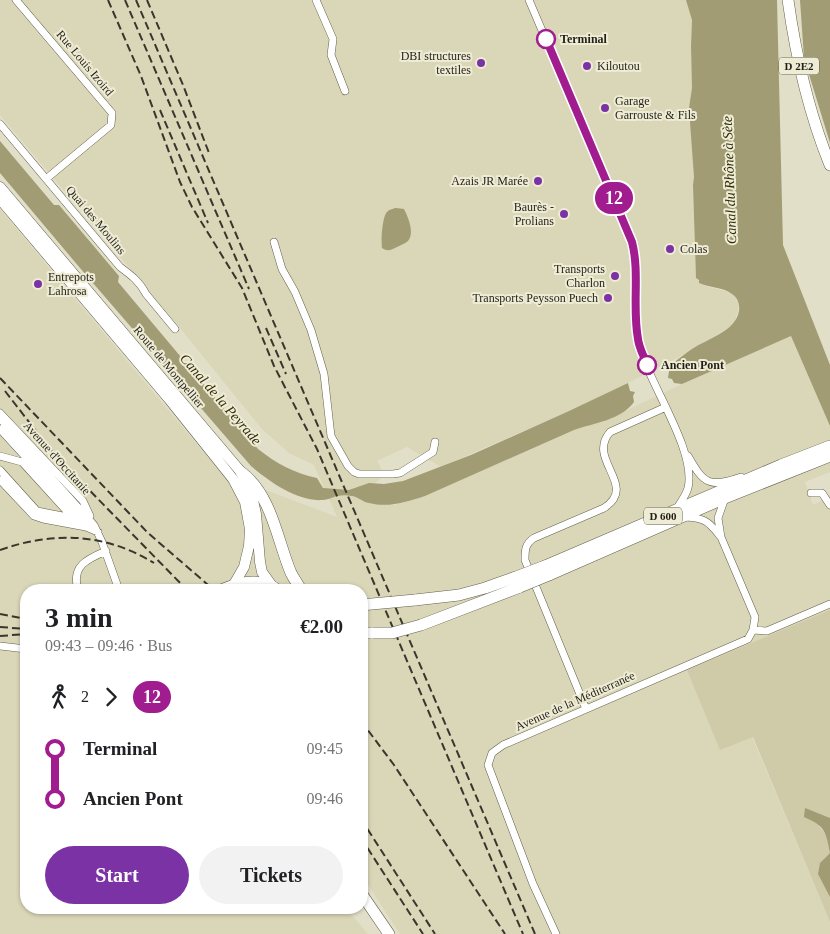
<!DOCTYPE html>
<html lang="en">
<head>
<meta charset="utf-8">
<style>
  body { margin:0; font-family:"Times New Roman",serif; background:#f2f2f2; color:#202124; height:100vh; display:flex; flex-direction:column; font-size:19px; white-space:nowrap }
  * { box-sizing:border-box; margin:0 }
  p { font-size:16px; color:#757577 }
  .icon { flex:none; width:28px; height:28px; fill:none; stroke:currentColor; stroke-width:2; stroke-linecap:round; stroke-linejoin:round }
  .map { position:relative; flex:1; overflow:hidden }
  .details { position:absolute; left:20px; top:584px; width:348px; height:330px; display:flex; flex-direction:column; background:#fff; border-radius:20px; box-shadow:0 1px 4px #0004 }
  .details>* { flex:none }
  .badge { padding:0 10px; border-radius:16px; font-size:18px; line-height:32px }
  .map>.badge { position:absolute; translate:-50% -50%; box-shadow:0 0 0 2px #fff }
  .legs { display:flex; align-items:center; gap:8px; height:55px; padding:0 25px; font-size:16px }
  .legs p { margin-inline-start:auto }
  .summary { display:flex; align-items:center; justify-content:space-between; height:85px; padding:0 25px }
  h1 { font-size:28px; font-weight:700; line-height:38px }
  .button { display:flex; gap:10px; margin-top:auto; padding:10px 25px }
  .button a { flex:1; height:58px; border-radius:30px; background:#7b32a4; color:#fff; font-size:20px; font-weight:700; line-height:58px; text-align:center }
  .button a+a { background:#f2f2f2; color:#202124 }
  ul { padding:0 25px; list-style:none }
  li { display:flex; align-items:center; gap:18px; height:50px; font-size:19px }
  li i { display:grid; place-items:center; width:8px; height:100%; margin:0 6px; background:currentColor }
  li i::after { content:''; width:12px; height:12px; margin:-6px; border:4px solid; border-radius:50%; background:#fff }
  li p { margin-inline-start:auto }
  li:first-child i { background:linear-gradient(#0000 50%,currentColor 0) }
  li:last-child i { background:linear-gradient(currentColor 50%,#0000 0) }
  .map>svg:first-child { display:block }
  .built { fill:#dad6b8 }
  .green { fill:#cfcaa8 }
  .water { fill:#a19c74 }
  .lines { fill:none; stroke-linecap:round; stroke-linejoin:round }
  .minor-casing { stroke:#625f4b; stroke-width:8 }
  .secondary-casing { stroke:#625f4b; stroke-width:11 }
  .primary-casing { stroke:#625f4b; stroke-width:12 }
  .minor { stroke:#fff; stroke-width:7 }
  .secondary { stroke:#fff; stroke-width:10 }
  .primary { stroke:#fff; stroke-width:11 }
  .rail { stroke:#39362d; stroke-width:2; stroke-dasharray:8 4; stroke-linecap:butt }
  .primary-bridge-casing { stroke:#625f4b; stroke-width:12; stroke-linecap:butt }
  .primary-bridge { stroke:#fff; stroke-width:11 }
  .line-1-casing { stroke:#fff; stroke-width:11 }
  .line-1 { stroke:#a01c8f; stroke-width:8 }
  .stop-1-dot { fill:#fff; stroke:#a01c8f; stroke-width:2.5 }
  .poi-dot { fill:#7b32a4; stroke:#efecd5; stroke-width:2 }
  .labels { text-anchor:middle; stroke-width:4; stroke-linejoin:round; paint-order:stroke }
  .shield { fill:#efecd5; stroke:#5f5c50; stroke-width:1 }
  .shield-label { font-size:11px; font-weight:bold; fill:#211f17 }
  .stop-label { font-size:12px; font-weight:bold; fill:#211f17; stroke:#efecd5; text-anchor:start }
  .poi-label { font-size:12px; fill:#211f17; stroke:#efecd5; text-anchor:end }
  .street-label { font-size:12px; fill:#211f17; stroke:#efecd5 }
  .water-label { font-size:14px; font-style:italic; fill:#2f2a07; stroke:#efecd5 }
</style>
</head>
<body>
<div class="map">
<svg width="830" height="934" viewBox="0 0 830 934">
  <rect width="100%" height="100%" fill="#e2dfc9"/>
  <path class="built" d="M0 0H689L692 20 691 46 694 177 693 185 696 278 699 280V283L708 287 730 292 735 296 739 306 735 322 728 328 679 357 628 383 569 411 441 467 407 447 377 461 385 475 357 497 364 502 395 505 425 496 574 430 596 422H602L682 384 791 336 830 426V472L805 482 813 505 825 499 830 510V610L687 671 752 737 830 922V934H400L361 874V590H26V908H346L368 934H0V209L221 473 337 517 314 465 289 453 261 428 180 328 0 115Z"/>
  <path class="green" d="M830 610V818L806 809 827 836 830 853C807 876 826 876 830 898 830 906 830 915 830 922L753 737 720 750 687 670Z"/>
  <path class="water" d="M686 0H777L783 245 830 365V426L791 336 682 384 674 383 672 379 668 378 670 365C678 360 684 354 692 349 707 339 736 331 739 311 740 305 738 298 732 294 724 287 709 288 699 283V280L696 278 693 185 694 177 689 108 692 88 691 46 692 20Z
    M800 0H830V143L804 58Z
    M0 141 54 205H59L119 276 118 282 258 449C277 464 294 473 317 478L323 488 349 490 369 483 384 484 403 481 471 455 569 411 628 383 630 391 635 392 633 396 634 402C621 420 594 423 574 430L425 496C406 502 389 508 369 503 362 502 359 497 352 496 336 493 334 499 322 500 298 502 268 481 251 466L80 268 0 173Z
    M396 208 404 209C408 217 415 233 408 241 406 243 401 245 397 247 391 250 388 252 382 248 381 241 382 215 388 211 389 210 395 208 396 208Z
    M805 808 830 818V897L818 874 820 863 830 853C826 831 825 826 804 817Z"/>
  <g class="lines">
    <g class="minor-casing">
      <path id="minor" d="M16 0 112 113 111 125 46 179
        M316 0 333 39 331 55 345 91
        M529 0 632 242C640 274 631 308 638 341 646 380 697 449 688 488 686 495 681 502 677 508
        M0 124 120 267C131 275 140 282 146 294L175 329
        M274 242 282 269 295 292 311 330 324 374 331 436 348 466 354 472 359 474H393L400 473 433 452 435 442
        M0 413 83 501 90 516
        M0 418 12 434 94 525 102 542 119 590
        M0 429 74 510 83 516
        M0 456 22 462 73 518 87 521
        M688 456C704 484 709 488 741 477
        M0 470 37 511 73 518
        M0 480 34 516 43 519 86 527 98 532
        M811 493H822L830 505
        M686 517C705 518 709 522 720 536
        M78 590C71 566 87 559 106 551
        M753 630 767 631 830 604
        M0 646 26 649
        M586 709 525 560C525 550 525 544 534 538L604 508C639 485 586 460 610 432L666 407
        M556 934 533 884 488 765 492 753 503 745 748 639 753 630 755 617 721 537 718 518 725 498"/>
    </g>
    <g class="secondary-casing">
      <path id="secondary" d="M0 187 241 472 253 500 256 514 260 562 262 572 272 586
        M0 199 169 399 233 479 245 502 250 529 249 546 244 567 233 586"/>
    </g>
    <g class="primary-casing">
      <path id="primary" d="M788 0C796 57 808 111 830 165
        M241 472C272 495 277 540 291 573 294 579 298 584 301 590
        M545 566 781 465 830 446
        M549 575 725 498 830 456
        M221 590C239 582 261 577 278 590
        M415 600 459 595 485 588 516 577
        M421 625 520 587
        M361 633H373
        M361 893 389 934"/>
    </g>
    <use href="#minor" class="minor"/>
    <use href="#secondary" class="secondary"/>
    <use href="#primary" class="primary"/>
    <path class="rail" d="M108 0 141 76 180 182 192 207 242 288 274 366 317 449 523 934
      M125 0 249 289
      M136 0 535 934
      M147 0 183 85 209 153
      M160 110 208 223
      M266 328 286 374
      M0 378 148 533 214 590
      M5 391 53 453 187 590
      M0 550C54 531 105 533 154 563
      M0 614 26 619
      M0 627 26 629
      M0 636 26 634
      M361 721 394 765 505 934
      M361 819 435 934
      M361 838 423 934"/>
    <g class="primary-bridge-casing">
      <path id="primary-bridge" d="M516 577 545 566
        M520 587 549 575
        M361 605 415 600
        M373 633H392L421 625"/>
    </g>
    <use href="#primary-bridge" class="primary-bridge"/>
  </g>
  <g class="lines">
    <g class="line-1-casing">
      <path id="line-1" d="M546 39 632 242C640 273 632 307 638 339 639 348 644 356 647 365"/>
    </g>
    <use href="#line-1" class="line-1"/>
  </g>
  <g class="stop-1-dot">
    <circle cx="546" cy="39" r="9"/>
    <circle cx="647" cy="365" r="9"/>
  </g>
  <g class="poi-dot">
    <circle cx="481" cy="63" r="5"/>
    <circle cx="587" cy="66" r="5"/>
    <circle cx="605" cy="108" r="5"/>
    <circle cx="538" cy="181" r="5"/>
    <circle cx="564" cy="214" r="5"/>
    <circle cx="670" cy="249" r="5"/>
    <circle cx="615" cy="276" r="5"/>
    <circle cx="38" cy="284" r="5"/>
    <circle cx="608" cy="298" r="5"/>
  </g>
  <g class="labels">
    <g class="shield">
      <rect x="779" y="57.5" width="40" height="17" rx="4"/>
      <rect x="644" y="507.5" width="38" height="17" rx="4"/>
    </g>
    <g class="shield-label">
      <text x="799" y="70">D 2E2</text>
      <text x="663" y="520">D 600</text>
    </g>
    <g class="stop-label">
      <text x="560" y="43">Terminal</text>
      <text x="661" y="369">Ancien Pont</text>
    </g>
    <g class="poi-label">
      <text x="471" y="60">DBI structures<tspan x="471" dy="14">textiles</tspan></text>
      <text x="597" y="70" text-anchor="start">Kiloutou</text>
      <text x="615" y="105" text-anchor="start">Garage<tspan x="615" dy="14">Garrouste &amp; Fils</tspan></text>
      <text x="528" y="185">Azais JR Marée</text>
      <text x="554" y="211">Baurès -<tspan x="554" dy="14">Prolians</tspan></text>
      <text x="680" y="253" text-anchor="start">Colas</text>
      <text x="605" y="273">Transports<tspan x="605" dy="14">Charlon</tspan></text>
      <text x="48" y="281" text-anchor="start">Entrepots<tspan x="48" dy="14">Lahrosa</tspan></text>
      <text x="598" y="302">Transports Peysson Puech</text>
    </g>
    <g class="street-label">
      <text transform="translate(85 63) rotate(50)" y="4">Rue Louis Izoird</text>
      <text transform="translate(96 220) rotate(50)" y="4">Quai des Moulins</text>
      <text transform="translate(169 367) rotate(50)" y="4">Route de Montpellier</text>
      <text transform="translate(57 458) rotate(48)" y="4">Avenue d'Occitanie</text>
      <text transform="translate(575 701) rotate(-24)" y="4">Avenue de la Méditerranée</text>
    </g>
    <g class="water-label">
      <text transform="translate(729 180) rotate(-92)" y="5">Canal du Rhône à Sète</text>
      <text transform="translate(221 399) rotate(49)" y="5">Canal de la Peyrade</text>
    </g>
  </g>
</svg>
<b class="badge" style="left:614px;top:198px;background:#a01c8f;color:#fff">12</b>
<section class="details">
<div class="summary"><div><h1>3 min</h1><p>09:43 – 09:46 · Bus</p></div><b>€2.00</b></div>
<div class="legs"><svg class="icon" aria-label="walk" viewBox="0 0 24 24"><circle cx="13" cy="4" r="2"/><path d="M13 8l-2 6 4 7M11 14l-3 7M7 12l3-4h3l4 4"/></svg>2<svg class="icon" aria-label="forward" viewBox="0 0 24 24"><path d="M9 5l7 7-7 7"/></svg><b class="badge" style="background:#a01c8f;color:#fff">12</b></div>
<ul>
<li><i style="color:#a01c8f"></i><b>Terminal</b><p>09:45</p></li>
<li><i style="color:#a01c8f"></i><b>Ancien Pont</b><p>09:46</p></li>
</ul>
<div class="button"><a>Start</a><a>Tickets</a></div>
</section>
</div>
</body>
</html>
